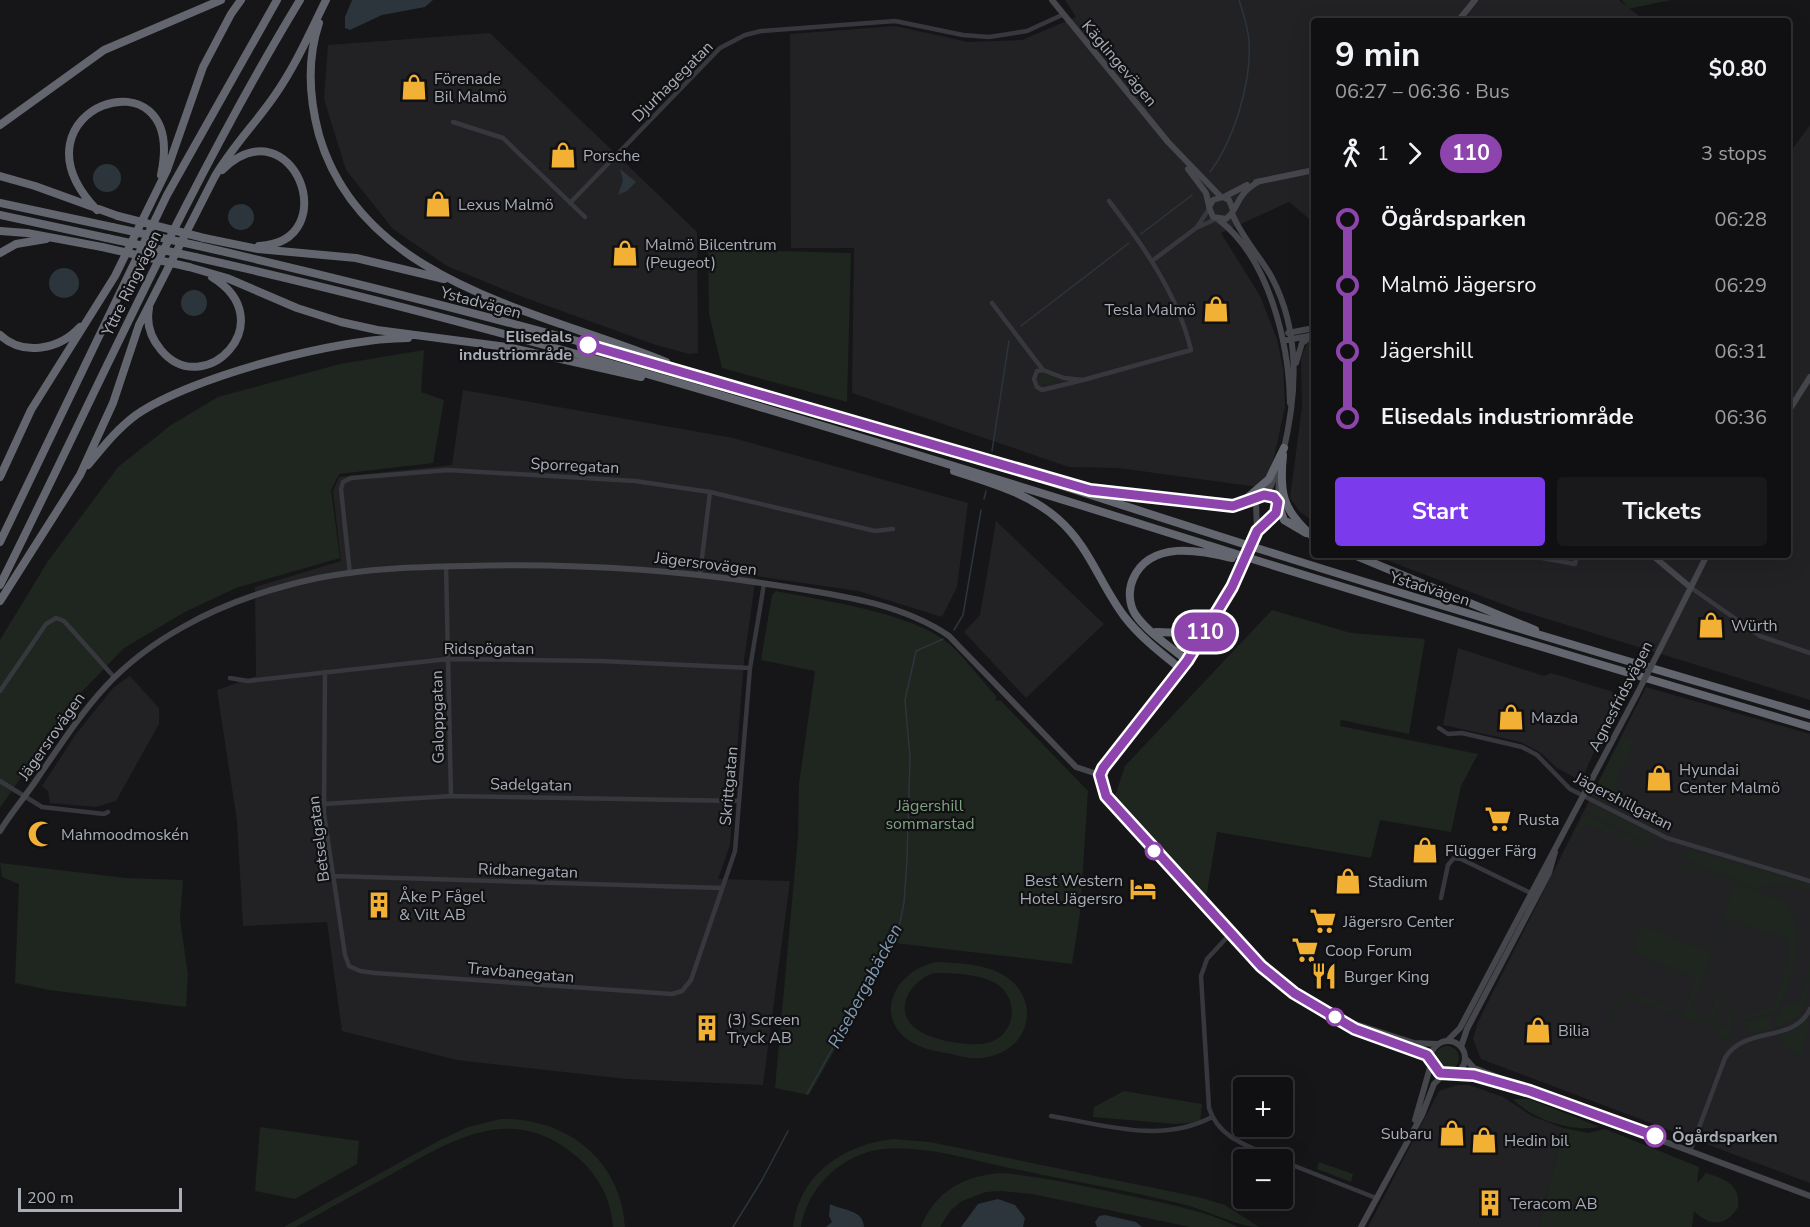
<!DOCTYPE html>
<html lang="en">
<head>
<meta charset="utf-8">
<style>
  body { margin:0; font-family:"Nunito Sans",sans-serif; background:#19191b; color:#f1f3f6; height:100vh; display:flex; flex-direction:column; font-size:22px; white-space:nowrap }
  * { box-sizing:border-box; margin:0 }
  p { font-size:20px; color:#9c9d9f }
  .icon { flex:none; width:33px; height:33px; fill:none; stroke:currentColor; stroke-width:2; stroke-linecap:round; stroke-linejoin:round }
  .map { position:relative; flex:1; overflow:hidden }
  .panel { position:absolute; left:1311px; top:18px; width:480px; height:540px; display:flex; flex-direction:column; background:#101012; border-radius:6px; box-shadow:0 6px 24px #0002,0 0 0 2px #303032 }
  .panel>* { flex:none }
  .badge { padding:0 12px; border-radius:20px; font-size:21px; line-height:39px }
  .tools { position:absolute; left:1233px; top:1077px; display:grid; gap:12px }
  .tools a { display:grid; place-items:center; width:60px; height:60px; border-radius:6px; background:#101012; box-shadow:0 6px 24px #0002,0 0 0 2px #303032; font-size:30px }
  .scale { position:absolute; left:18px; bottom:15px; width:164px; box-sizing:border-box; padding-left:6px; border:3px solid #a8adb8; border-top:0; font-size:16px; line-height:21px; white-space:nowrap; color:#a8adb8; -webkit-text-stroke:4px #111113; paint-order:stroke }
  .map>.badge { position:absolute; translate:-50% -50%; box-shadow:0 0 0 3px #fff }
  .legs { display:flex; align-items:center; gap:9px; height:66px; padding:0 24px; font-size:20px }
  .legs p { margin-inline-start:auto }
  .summary { display:flex; align-items:center; justify-content:space-between; height:102px; padding:0 24px }
  h1 { font-size:33px; font-weight:700; line-height:45px }
  .button { display:flex; gap:12px; margin-top:auto; padding:12px 24px }
  .button a { flex:1; height:69px; border-radius:6px; background:#7c3aed; color:#fff; font-size:24px; font-weight:700; line-height:69px; text-align:center }
  .button a+a { background:#19191b; color:#f1f3f6 }
  ul { padding:0 24px; list-style:none }
  li { display:flex; align-items:center; gap:21px; height:66px; font-size:22px }
  li i { display:grid; place-items:center; width:9px; height:100%; margin:0 8px; background:currentColor }
  li i::after { content:''; width:15px; height:15px; margin:-8px; border:4px solid; border-radius:50%; background:#101012 }
  li p { margin-inline-start:auto }
  li:first-child i { background:linear-gradient(#0000 50%,currentColor 0) }
  li:last-child i { background:linear-gradient(currentColor 50%,#0000 0) }
  .map>svg:first-child { display:block }
  .built { fill:#222225 }
  .green { fill:#1e261f; fill-rule:evenodd }
  .water { fill:#2c353c }
  .lines { fill:none; stroke-linecap:round; stroke-linejoin:round }
  .stream { stroke:#2c353c; stroke-width:1.5 }
  .street { stroke:#37383d; stroke-width:4.5 }
  .secondary { stroke:#45474d; stroke-width:6 }
  .highway { stroke:#63666e; stroke-width:8 }
  .secondary-bridge { stroke:#45474d; stroke-width:6 }
  .highway-bridge { stroke:#63666e; stroke-width:8 }
  .line-1-casing { stroke:#fff; stroke-width:14 }
  .line-1 { stroke:#8e44ad; stroke-width:9 }
  .stop-1-dot { fill:#fff; stroke:#8e44ad; stroke-width:3 }
  .labels { text-anchor:middle; stroke-width:4.5; stroke-linejoin:round; paint-order:stroke }
  .street-label { font-size:16px; fill:#a8adb8; stroke:#111113 }
  .poi-label { font-size:16px; fill:#a8adb8; stroke:#111113; text-anchor:start }
  .stop-label { font-size:16px; font-weight:bold; fill:#a8adb8; stroke:#111113; text-anchor:end }
  .park-label { font-size:16px; fill:#7fa381; stroke:#111113 }
  .water-label { font-size:18px; font-style:italic; fill:#7f9bb3; stroke:#111113 }
</style>
</head>
<body>
<div class="map">
<svg width="1810" height="1227" viewBox="0 0 1810 1227">
  <rect width="100%" height="100%" fill="#161618"/>
  <path class="built" d="M1065 0H1619L1640 17 1637 21H1314V223L1289 202 1221 233 1260 296 1277 339 1283 368 1285 407 1273 462 1268 476 1258 487 1118 468 1069 467 852 393 854 248H791L790 34 895 26 968 42 1022 40 1076 17Z
    M490 33 697 232 698 353 689 354 653 344 520 296 447 266 393 229 346 170 324 99 328 45Z
    M1810 125V700L1518 610 1373 555H1788V155Z
    M1314 338V522L1299 511 1290 498 1302 407 1301 358 1307 343Z
    M463 390 733 438 968 503 957 587 942 617 858 591 756 576 744 660 730 845 718 879 790 881 763 1085 627 1079 457 1060 342 1031 327 922 243 926 237 821 217 690 256 676 255 587 341 561 333 491 339 477 452 465Z
    M996 521 1104 624 1026 698 964 632 980 615Z
    M1458 648 1544 676 1551 673 1620 694 1581 781 1557 768 1541 753 1521 742 1443 725Z
    M130 676 159 708V724L116 801 96 807 50 803 48 791 42 786 76 734 114 687Z
    M1646 687 1810 734V1183L1481 1059 1473 1039 1478 1022Z
    M1457 1085H1469L1503 1097 1532 1116 1563 1128 1539 1227H1368L1439 1091Z"/>
  <path class="green" d="M1622 0H1671L1628 9Z
    M708 249 851 253 847 402 722 368 709 314Z
    M424 350 421 392 444 400 433 463 339 474 331 490 340 558 236 588 185 612 124 648 73 701 0 808V640L48 561 118 467 171 425 218 397 340 364Z
    M1043 373 1060 381 1040 385 1037 378Z
    M776 591C825 601 908 612 947 642 962 654 983 682 997 697L995 700 1001 701 1088 791 1080 914 1072 964 895 943 809 1095 775 1088 798 836 799 784 815 671 761 660 772 595Z
    M1272 610 1351 633 1425 639 1409 734 1341 720 1340 726 1478 754 1461 786 1451 832 1380 820 1371 858 1217 832 1206 898 1115 796 1125 766Z
    M1623 735 1635 741 1613 786 1624 792 1614 806 1596 797 1594 791Z
    M1593 805 1650 834 1652 837 1649 843 1587 811Z
    M1585 814 1647 846 1645 850 1591 825H1584L1573 843 1570 841Z
    M1691 850 1810 885V890L1779 884 1760 887V890L1683 858 1685 853Z
    M1682 862 1783 902C1810 920 1793 990 1775 1011L1743 1020 1745 1015 1774 1006 1789 961 1788 940 1726 917 1693 1007 1686 1011 1681 1008 1685 1009 1696 977 1632 953 1643 926 1711 953 1734 885 1684 867 1676 881Z
    M0 863 126 878 183 880 180 919 188 975 186 1007 49 990 15 983 19 884 2 877Z
    M938 962C959 963 987 964 1005 976 1042 1000 1030 1050 987 1057 975 1060 963 1057 951 1054 936 1051 920 1049 908 1040 871 1012 900 967 938 962ZM934 973C953 973 981 974 997 984 1023 1002 1013 1042 981 1044 963 1045 935 1041 919 1031 891 1013 909 981 934 973Z
    M1810 963C1810 992 1809 1019 1777 1027L1775 1020 1784 1005 1801 1002Z
    M1626 990 1675 1008 1673 1013 1629 998 1618 1003 1610 1023 1607 1022 1618 997 1628 996Z
    M1713 994 1725 999 1721 1000 1712 1023 1725 1028 1733 1004 1731 1001 1735 1003 1732 1019 1734 1024 1725 1041 1716 1029 1681 1017 1683 1011 1698 1008 1695 1017 1708 1021 1716 998Z
    M1769 1016 1772 1029 1752 1033 1747 1031 1744 1022Z
    M1810 1016 1803 1057 1785 1048 1779 1036 1795 1030Z
    M1435 1058a12 12 0 1 1 24 0a12 12 0 1 1-24 0Z
    M1124 1091 1202 1104 1200 1122 1175 1124 1093 1117 1094 1107Z
    M1513 1099H1529L1600 1127C1572 1132 1533 1120 1513 1099Z
    M501 1119C567 1118 621 1160 625 1227H613C611 1198 598 1175 576 1156 513 1102 453 1139 392 1174 360 1191 328 1209 296 1227H284L440 1140 468 1127Z
    M260 1127 359 1141 357 1164 295 1199 255 1191Z
    M1563 1128 1588 1133 1605 1129 1699 1167 1697 1183 1706 1173C1725 1179 1741 1185 1738 1207 1726 1227 1710 1227 1694 1211L1692 1227H1539Z
    M893 1139 930 1142 1198 1197 1225 1205 1259 1227C1238 1227 1209 1211 1186 1205 1132 1191 1075 1182 1020 1170 978 1162 919 1142 876 1150 838 1158 807 1189 801 1227H793C799 1174 843 1145 893 1139Z
    M1319 1162 1353 1174 1351 1182 1317 1169Z
    M1002 1173C1046 1177 1088 1187 1131 1196 1167 1204 1204 1210 1238 1227H1190L1032 1194 1001 1191 986 1192 962 1201 950 1211 940 1227H921C935 1191 965 1175 1002 1173Z"/>
  <path class="water" d="M352 0H433L425 7 382 15 350 30 345 28V17Z
    M93 178a14 14 0 1 1 28 0a14 14 0 1 1-28 0Z
    M620 169 636 182 627 191 618 195 623 180Z
    M228 217a13 13 0 1 1 26 0a13 13 0 1 1-26 0Z
    M49 283a15 15 0 1 1 30 0a15 15 0 1 1-30 0Z
    M181 303a13 13 0 1 1 26 0a13 13 0 1 1-26 0Z
    M998 1199 1015 1205 1025 1218 1023 1227H961L978 1204Z
    M830 1204C843 1211 863 1209 864 1227H826L832 1222 829 1216Z
    M1105 1215 1136 1222 1142 1227H1097L1095 1222 1099 1216Z"/>
  <g class="lines">
    <path class="stream" d="M1210 172C1234 140 1252 81 1249 41 1248 27 1243 13 1239 0
      M1141 234 1192 195
      M1021 326 1129 243
      M992 451 1009 341
      M984 499 986 491
      M954 630 963 615 981 510
      M807 1094 898 931 904 903 907 860 910 757 905 700 916 651 943 639
      M733 1227 762 1180 788 1131"/>
    <path class="street" d="M453 122 503 138 585 217
      M570 203 720 48 745 35 761 31 895 21 963 35 989 37 1027 31 1062 15
      M1197 227 1209 209
      M1152 261 1196 228 1216 219
      M992 303 1043 370
      M1083 380 1042 390 1037 387 1034 379 1037 371 1043 370 1064 378 1083 380 1191 350C1178 295 1143 245 1109 201
      M1526 555 1575 564 1577 555
      M446 566 451 796
      M350 574 341 489 343 482 351 478 448 470 635 481 710 492 875 531 893 529
      M700 574 710 492
      M1690 587 1760 636 1810 653
      M325 672 324 814 345 955 349 966 360 971 375 973 672 994 682 991 691 980 735 851 750 668 764 584
      M230 678 248 681 448 659 601 661 750 668
      M0 691 46 624 56 618 64 621 114 677
      M1439 728 1448 734 1462 733 1522 747 1537 755 1570 789 1667 838 1810 881
      M0 781 42 807 104 814 108 812
      M323 804 451 796 739 801
      M334 876 722 888
      M1441 898 1448 865 1454 858 1461 859 1537 896
      M1231 933 1207 959 1201 976 1209 1108C1219 1140 1252 1147 1280 1160
      M1051 1116C1105 1125 1161 1144 1212 1117
      M1691 1149 1725 1058C1745 1025 1794 1044 1810 1009
      M1282 1161 1376 1198"/>
    <path class="secondary" d="M1052 0 1168 142 1221 197
      M1458 21 1475 0
      M1188 169 1206 193 1209 206
      M1256 182 1314 170
      M1224 197 1247 185
      M1233 210 1229 200 1223 197 1213 200 1209 207 1213 217 1226 219C1240 208 1234 196 1258 182
      M1232 213C1240 235 1259 255 1271 276 1301 332 1297 394 1283 453
      M1219 220C1269 258 1289 344 1290 403
      M1288 333 1314 328
      M1287 340 1309 336
      M1296 363 1302 343 1314 334
      M1788 412 1810 377
      M1257 532 1256 502 1271 486 1280 462
      M1257 532 1277 511 1279 479
      M1652 555 1690 587
      M1660 649 1707 555
      M1100 775 1108 801 1276 980 1355 1028 1423 1053 1431 1060
      M1100 775 1108 760 1187 661 1240 570
      M0 831C11 813 25 797 37 779 83 712 109 668 183 627 225 603 271 588 318 578 367 568 418 567 467 566 575 563 674 569 781 586 837 595 901 603 949 636L1076 767 1100 775
      M1343 1020 1414 1043 1437 1044
      M1447 1041 1460 1028 1637 694
      M1431 1058a17 17 0 1 1 34 0a17 17 0 1 1-34 0Z
      M1461 1047 1467 1029 1549 873 1555 852
      M1465 1058 1474 1068 1521 1086
      M1452 1074 1474 1075 1529 1091 1810 1196
      M1415 1120 1431 1064
      M1361 1227 1422 1115 1434 1084 1440 1078 1449 1074"/>
    <path class="highway" d="M319 23C307 59 309 98 319 135 362 284 542 311 666 362
      M0 125 104 50 221 0
      M222 170C293 102 346 242 259 246
      M0 176 35 186 118 216
      M0 203 112 227
      M97 210C0 109 189 44 161 175
      M0 215 107 238
      M0 231 27 233 102 247
      M204 238 258 249 356 258 444 279
      M199 246C413 295 625 352 835 415 986 460 1135 510 1285 557 1459 612 1635 663 1810 715
      M0 253 16 244 46 239
      M195 257C539 334 875 441 1211 546 1410 609 1610 667 1810 727
      M189 267 227 278 297 308 341 322 377 330 507 347 641 377
      M149 308C146 324 150 337 161 350 204 402 284 321 212 277
      M0 335C23 357 60 349 80 327
      M1283 455C1279 494 1283 510 1312 536
      M88 465C103 447 117 429 136 415 192 376 340 338 408 338
      M954 471C989 482 1030 494 1058 519 1089 546 1100 584 1124 616 1140 637 1161 653 1181 669
      M0 477 31 410 115 276 167 170 203 67 231 14 241 0
      M1057 481 1110 493 1232 506 1261 496
      M1247 498 1269 479 1284 448
      M1279 506 1284 520 1306 533
      M0 542 167 195 277 0
      M1354 555 1535 630
      M0 585C98 389 186 188 300 0
      M0 601 80 475 113 403 139 325 214 178C231 148 256 123 275 95 296 65 310 32 326 0
      M1156 632 1185 633 1215 617
      M1187 661C1171 647 1147 632 1135 614 1129 604 1128 590 1133 579 1150 540 1200 550 1232 558"/>
    <path class="secondary-bridge" d="M1240 570 1257 533
      M1637 694 1660 649"/>
    <path class="highway-bridge" d="M118 216 204 238
      M112 227 199 246
      M107 238 195 257
      M102 247 189 267"/>
  </g>
  <g class="lines">
    <g class="line-1-casing">
      <path id="line-1" d="M588 345 1090 490 1233 506 1264 495 1274 497 1278 502 1276 513 1257 531 1232 587 1187 661 1103 768 1100 775 1106 796 1261 966 1294 993 1355 1029 1427 1055 1440 1073 1474 1075 1530 1091 1655 1136"/>
    </g>
    <use href="#line-1" class="line-1"/>
  </g>
  <defs>
    <g id="shop-bare" transform="scale(2.07)"><path d="M-5-2.5h2.3a2.7 3.5 0 0 1 5.4 0H5L5.5 6h-11ZM-1.5-2.5h3a1.5 2.3 0 0 0-3 0Z" fill="#f2b134" stroke="#111113" stroke-width="2.5" paint-order="stroke"/></g>
    <g id="supermarket-bare" transform="scale(2.07)"><path d="M-6-5.5h2.5l.6 2H6L4.5 2H-2.5L-4.4-4H-6ZM-1.5 3.2a1.3 1.3 0 1 0 .1 0ZM3 3.2a1.3 1.3 0 1 0 .1 0Z" fill="#f2b134" stroke="#111113" stroke-width="2.5" paint-order="stroke"/></g>
    <g id="mosque-bare" transform="scale(2.07)"><path d="M3.5-4.9A6 6 0 1 0 3.5 4.9A5 5 0 1 1 3.5-4.9Z" fill="#f2b134" stroke="#111113" stroke-width="2.5" paint-order="stroke"/></g>
    <g id="hotel-bare" transform="scale(2.07)"><path d="M-6-4.5h1.5V1H6V5H4.5V3h-9V5H-6ZM-4 0a1.8 1.8 0 1 1 3.6 0ZM.5 0V-2.5h3Q6-2.5 6 0Z" fill="#f2b134" stroke="#111113" stroke-width="2.5" paint-order="stroke"/></g>
    <g id="building-bare" transform="scale(2.07)"><path d="M-4-6H4V6H1V3H-1V6H-4ZM-2.5-4.3h1.7v1.8h-1.7ZM.8-4.3h1.7v1.8H.8ZM-2.5-1h1.7V.8h-1.7ZM.8-1h1.7V.8H.8Z" fill="#f2b134" stroke="#111113" stroke-width="2.5" paint-order="stroke"/></g>
    <g id="restaurant-bare" transform="scale(2.07)"><path d="M-5-6h1v4h1v-4h1v4h1v-4h1v5L-1.5 .5V6h-2V.5L-5-1ZM5-6V6H3V1.5H1.5Q1.5-4 5-6Z" fill="#f2b134" stroke="#111113" stroke-width="2.5" paint-order="stroke"/></g>
  </defs>
  <g fill-rule="evenodd">
    <use href="#shop-bare" x="414" y="87"/>
    <use href="#shop-bare" x="563" y="155"/>
    <use href="#shop-bare" x="438" y="204"/>
    <use href="#shop-bare" x="625" y="253"/>
    <use href="#shop-bare" x="1216" y="309"/>
    <use href="#shop-bare" x="1711" y="625"/>
    <use href="#shop-bare" x="1511" y="717"/>
    <use href="#shop-bare" x="1659" y="778"/>
    <use href="#supermarket-bare" x="1498" y="819"/>
    <use href="#mosque-bare" x="41" y="834"/>
    <use href="#shop-bare" x="1425" y="850"/>
    <use href="#shop-bare" x="1348" y="881"/>
    <use href="#hotel-bare" x="1143" y="889"/>
    <use href="#building-bare" x="379" y="905"/>
    <use href="#supermarket-bare" x="1323" y="921"/>
    <use href="#supermarket-bare" x="1305" y="950"/>
    <use href="#restaurant-bare" x="1324" y="976"/>
    <use href="#building-bare" x="707" y="1028"/>
    <use href="#shop-bare" x="1538" y="1030"/>
    <use href="#shop-bare" x="1452" y="1133"/>
    <use href="#shop-bare" x="1484" y="1140"/>
    <use href="#building-bare" x="1490" y="1203"/>
  </g>
  <g class="stop-1-dot">
    <circle cx="588" cy="345" r="10"/>
    <circle cx="1154" cy="851" r="8"/>
    <circle cx="1335" cy="1017" r="8"/>
    <circle cx="1655" cy="1136" r="10"/>
  </g>
  <g class="labels">
    <g class="street-label">
      <text transform="translate(1120 63) rotate(50)" y="6">Käglingevägen</text>
      <text transform="translate(672 81) rotate(-45)" y="6">Djurhagegatan</text>
      <text transform="translate(131 283) rotate(-64)" y="6">Yttre Ringvägen</text>
      <text transform="translate(481 302) rotate(15)" y="6">Ystadvägen</text>
      <text transform="translate(575 465) rotate(3)" y="6">Sporregatan</text>
      <text transform="translate(706 563) rotate(7)" y="6">Jägersrovägen</text>
      <text transform="translate(1430 588) rotate(17)" y="6">Ystadvägen</text>
      <text x="489" y="654">Ridspögatan</text>
      <text transform="translate(1620 696) rotate(-63)" y="6">Agnesfridsvägen</text>
      <text transform="translate(437 717) rotate(-91)" y="6">Galoppgatan</text>
      <text transform="translate(51 736) rotate(-55)" y="6">Jägersrovägen</text>
      <text transform="translate(531 784) rotate(1)" y="6">Sadelgatan</text>
      <text transform="translate(728 786) rotate(-85)" y="6">Skrittgatan</text>
      <text transform="translate(1624 801) rotate(27)" y="6">Jägershillgatan</text>
      <text transform="translate(318 839) rotate(-97)" y="6">Betselgatan</text>
      <text transform="translate(528 870) rotate(2)" y="6">Ridbanegatan</text>
      <text transform="translate(521 972) rotate(5)" y="6">Travbanegatan</text>
    </g>
    <g class="poi-label">
      <text x="434" y="84">Förenade<tspan x="434" dy="18">Bil Malmö</tspan></text>
      <text x="583" y="161">Porsche</text>
      <text x="458" y="210">Lexus Malmö</text>
      <text x="645" y="250">Malmö Bilcentrum<tspan x="645" dy="18">(Peugeot)</tspan></text>
      <text x="1196" y="315" text-anchor="end">Tesla Malmö</text>
      <text x="1731" y="631">Würth</text>
      <text x="1531" y="723">Mazda</text>
      <text x="1679" y="775">Hyundai<tspan x="1679" dy="18">Center Malmö</tspan></text>
      <text x="1518" y="825">Rusta</text>
      <text x="61" y="840">Mahmoodmoskén</text>
      <text x="1445" y="856">Flügger Färg</text>
      <text x="1123" y="886" text-anchor="end">Best Western<tspan x="1123" dy="18">Hotel Jägersro</tspan></text>
      <text x="1368" y="887">Stadium</text>
      <text x="399" y="902">Åke P Fågel<tspan x="399" dy="18">&amp; Vilt AB</tspan></text>
      <text x="1343" y="927">Jägersro Center</text>
      <text x="1325" y="956">Coop Forum</text>
      <text x="1344" y="982">Burger King</text>
      <text x="727" y="1025">(3) Screen<tspan x="727" dy="18">Tryck AB</tspan></text>
      <text x="1558" y="1036">Bilia</text>
      <text x="1432" y="1139" text-anchor="end">Subaru</text>
      <text x="1504" y="1146">Hedin bil</text>
      <text x="1510" y="1209">Teracom AB</text>
    </g>
    <g class="stop-label">
      <text x="572" y="342">Elisedals<tspan x="572" dy="18">industriområde</tspan></text>
      <text x="1672" y="1142" text-anchor="start">Ögårdsparken</text>
    </g>
    <g class="park-label">
      <text x="930" y="811">Jägershill<tspan x="930" dy="18">sommarstad</tspan></text>
    </g>
    <g class="water-label">
      <text transform="translate(865 986) rotate(-62)" y="6">Risebergabäcken</text>
    </g>
  </g>
</svg>
<div class="tools">
<a>+</a>
<a>−</a>
</div>
<div class="scale">200 m</div>
<b class="badge" style="left:1205px;top:632px;background:#8e44ad;color:#fff">110</b>
<section class="panel">
<div class="summary"><div><h1>9 min</h1><p>06:27 – 06:36 · Bus</p></div><b>$0.80</b></div>
<div class="legs"><svg class="icon" aria-label="walk" viewBox="0 0 24 24"><circle cx="13" cy="4" r="2"/><path d="M13 8l-2 6 4 7M11 14l-3 7M7 12l3-4h3l4 4"/></svg>1<svg class="icon" aria-label="forward" viewBox="0 0 24 24"><path d="M9 5l7 7-7 7"/></svg><b class="badge" style="background:#8e44ad;color:#fff">110</b><p>3 stops</p></div>
<ul>
<li><i style="color:#8e44ad"></i><b>Ögårdsparken</b><p>06:28</p></li>
<li><i style="color:#8e44ad"></i><span>Malmö Jägersro</span><p>06:29</p></li>
<li><i style="color:#8e44ad"></i><span>Jägershill</span><p>06:31</p></li>
<li><i style="color:#8e44ad"></i><b>Elisedals industriområde</b><p>06:36</p></li>
</ul>
<div class="button"><a>Start</a><a>Tickets</a></div>
</section>
</div>
</body>
</html>
